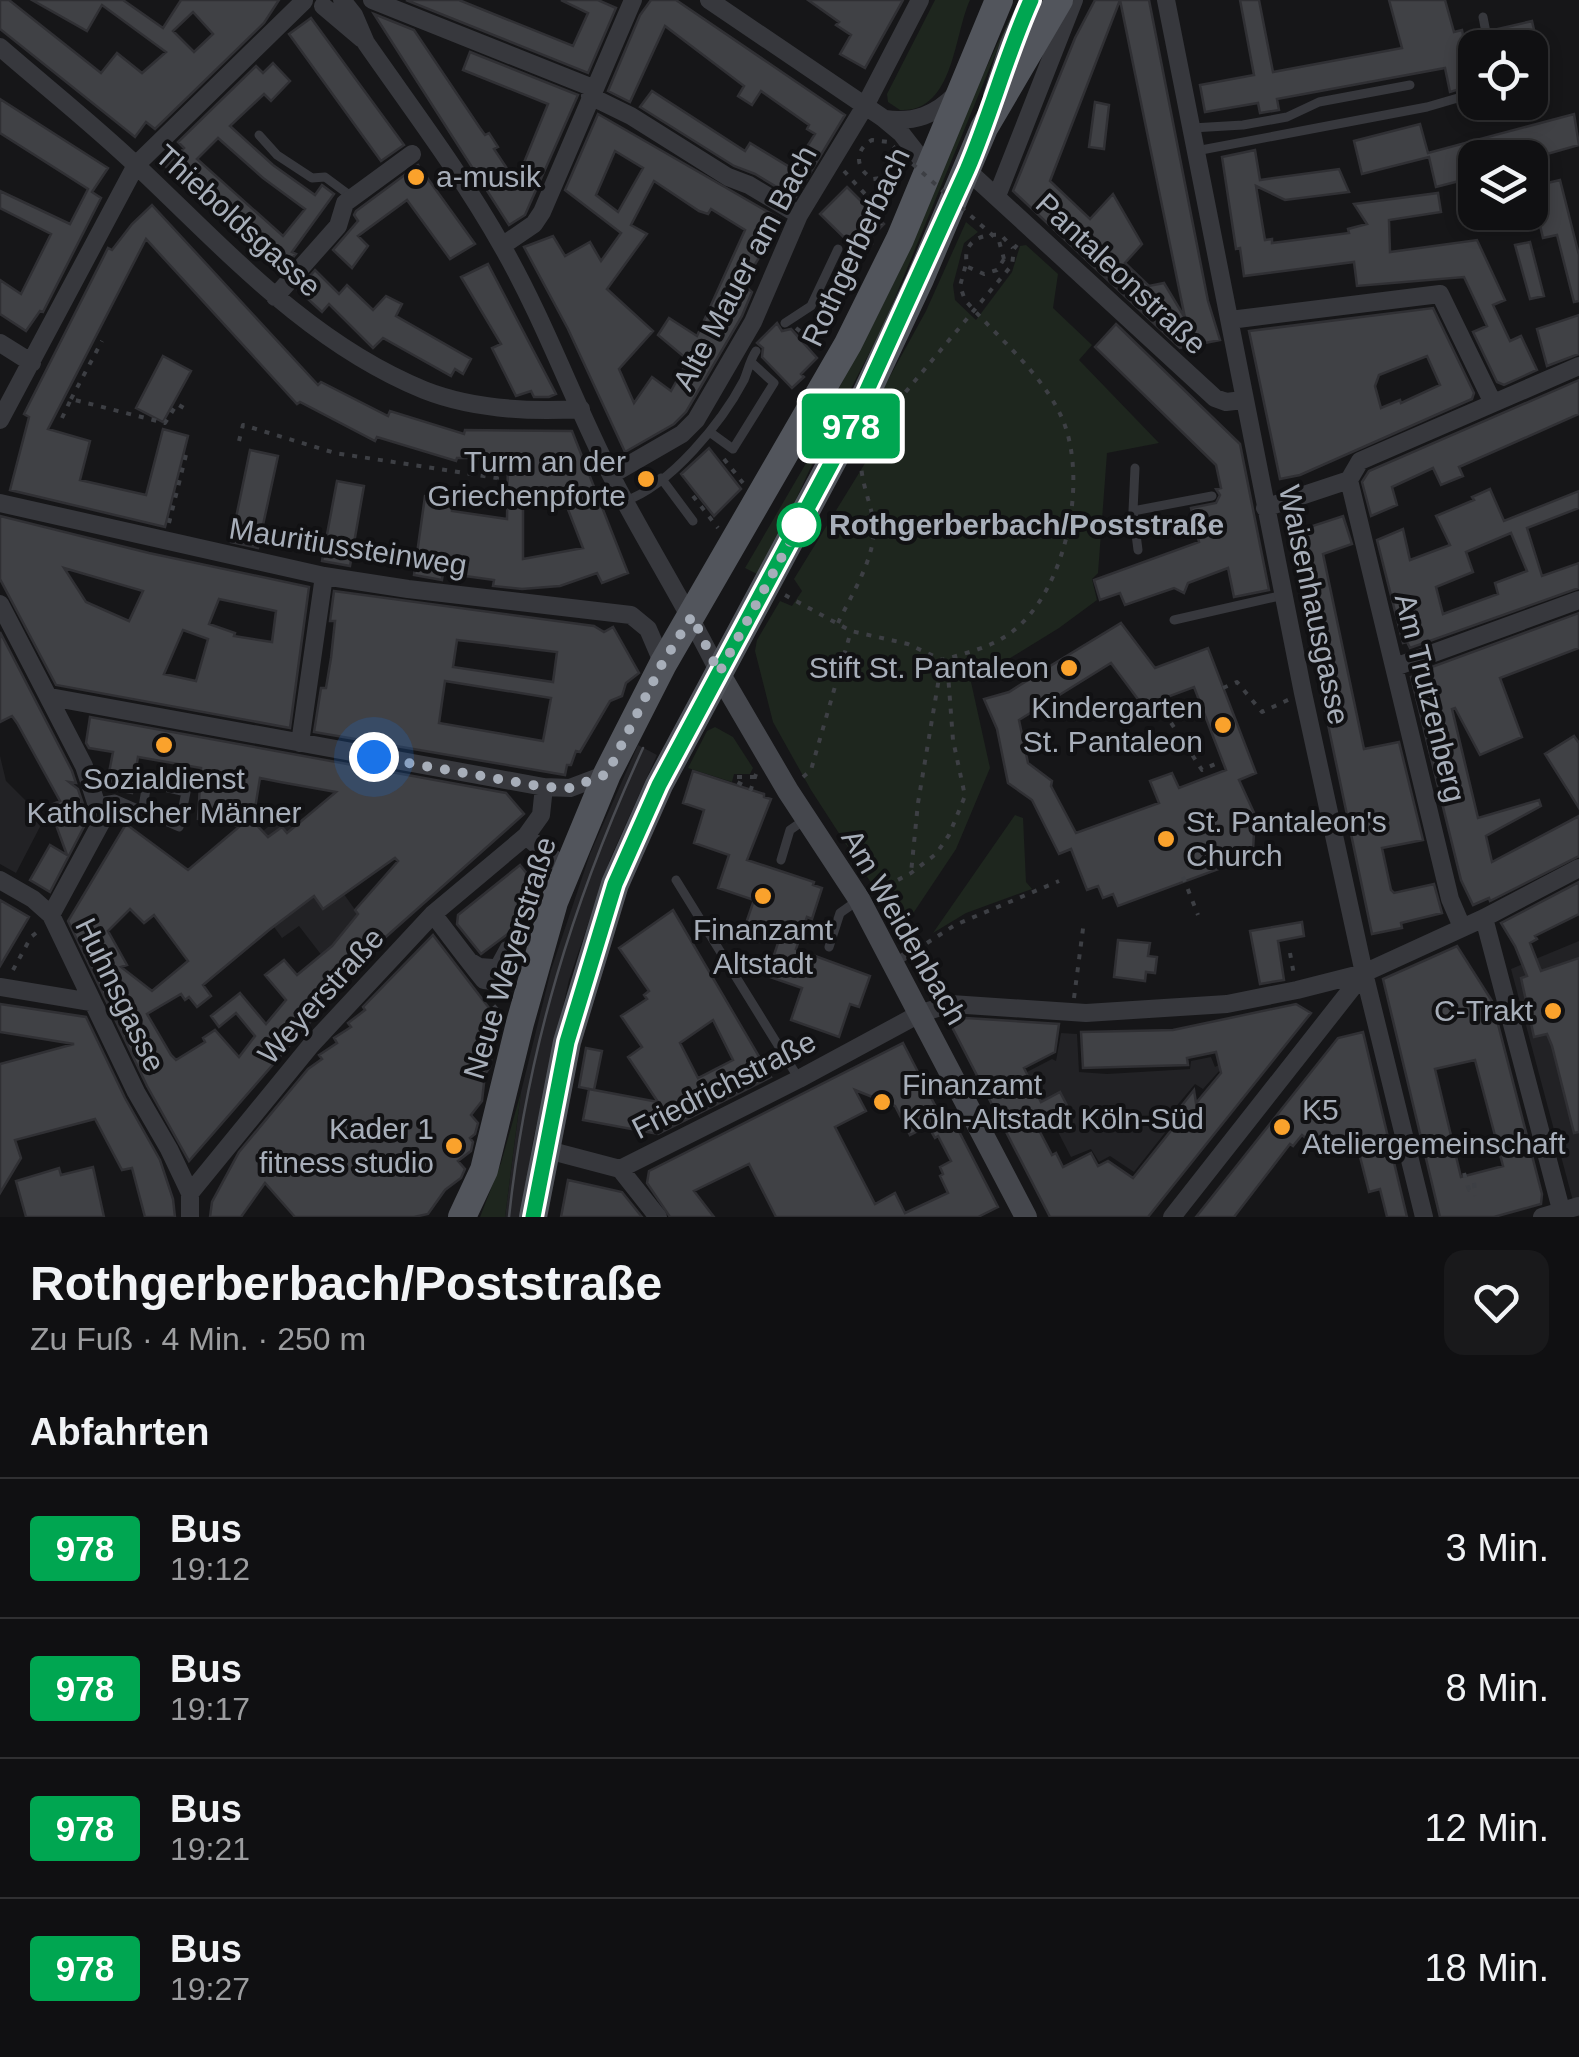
<!DOCTYPE html>
<html lang="de">
<head>
<meta charset="utf-8">
<style>
  body { margin:0; font-family:Arial,sans-serif; background:#19191b; color:#f1f3f6; height:100vh; display:flex; flex-direction:column; font-size:38px; white-space:nowrap }
  * { box-sizing:border-box; margin:0 }
  p { font-size:32px; color:#9c9d9f }
  .icon { flex:none; width:55px; height:55px; fill:none; stroke:currentColor; stroke-width:2; stroke-linecap:round; stroke-linejoin:round }
  .map { position:relative; height:1217px; overflow:hidden }
  .panel { display:flex; flex-direction:column; background:#101012; flex:1 }
  .panel>* { flex:none }
  .badge { padding:0 20px; border-radius:8px; font-size:35px; line-height:65px }
  .fabs { position:absolute; left:1458px; top:30px; display:grid; gap:20px }
  .fabs a { display:grid; place-items:center; width:90px; height:90px; border-radius:20px; background:#101012; box-shadow:0 5px 15px #0003,0 0 0 2px #303032; font-size:50px }
  .you { position:absolute; width:50px; height:50px; margin:-25px; border:8px solid #fff; border-radius:50%; background:#1a73e8; box-shadow:0 0 0 15px #1a73e833 }
  .map>.badge { position:absolute; translate:-50% -50%; box-shadow:0 0 0 5px #fff }
  h2 { padding:0 30px; font-size:38px; line-height:90px }
  .round { display:grid; place-items:center; flex:none; width:105px; height:105px; border-radius:20px; background:#19191b }
  .summary { display:flex; align-items:center; justify-content:space-between; height:170px; padding:0 30px }
  h1 { font-size:48px; font-weight:700; line-height:75px }
  ul { padding:0; list-style:none }
  li { display:flex; align-items:center; gap:30px; height:140px; padding:0 30px; border-top:2px solid #303032 }
  li div { flex:1 }
  li b { display:block; font-size:38px }
  li em { font-style:normal }
  li .badge { min-width:110px; font-weight:700; text-align:center }
  .map>svg:first-child { display:block }
  .built { fill:#222225 }
  .green { fill:#1e261e }
  .building { fill:#404145; stroke:#303034; stroke-width:2.5; fill-rule:evenodd }
  .lines { fill:none; stroke-linecap:round; stroke-linejoin:round }
  .path { stroke:#3d3f44; stroke-width:4; stroke-dasharray:5 8; stroke-linecap:butt }
  .lane { stroke:#37383d; stroke-width:9 }
  .street { stroke:#37383d; stroke-width:18 }
  .secondary { stroke:#45474d; stroke-width:22 }
  .primary { stroke:#52555c; stroke-width:28 }
  .tram { stroke:#4a4c52; stroke-width:2.5 }
  .path-bridge { stroke:#3d3f44; stroke-width:4; stroke-dasharray:5 8; stroke-linecap:butt }
  .line-casing { stroke:#fff; stroke-width:22 }
  .line { stroke:#00a651; stroke-width:15 }
  .walk { stroke:#a7aeb9; stroke-width:10; stroke-dasharray:0 18 }
  .poi-dot { fill:#faa22c; stroke:#111113; stroke-width:4 }
  .stop-dot { fill:#fff; stroke:#00a651; stroke-width:5 }
  .labels { text-anchor:middle; stroke-width:8; stroke-linejoin:round; paint-order:stroke }
  .poi-label { font-size:30px; fill:#a7aeb9; stroke:#111113; text-anchor:end }
  .street-label { font-size:30px; fill:#a7aeb9; stroke:#111113 }
  .stop-label { font-size:30px; font-weight:bold; fill:#a7aeb9; stroke:#111113; text-anchor:start }
</style>
</head>
<body>
<div class="map">
<svg width="1579" height="1217" viewBox="0 0 1579 1217">
  <rect width="100%" height="100%" fill="#161618"/>
  <path class="built" d="M638 745 657 755 610 859 569 980 533 1140 521 1217H505L521 1092 551 970 590 854Z
    M0 756 6 781 44 819 16 873 0 864Z
    M282 816 310 847 379 943 343 983 299 926 282 938 226 860Z
    M1579 941V1199L1573 1201 1511 969Z
    M1061 1033 1077 1034 1079 1072 1107 1074 1190 1069 1191 1061 1211 1057 1215 1067 1230 1059 1203 1089 1195 1084 1174 1109 1179 1115 1134 1172 1110 1156 1099 1162 1091 1149 1071 1157 1027 1072 1052 1059 1056 1061Z"/>
  <path class="green" d="M935 0H970C954 34 954 113 900 110L888 102 887 94Z
    M1014 9 885 322 809 471 761 576 745 568 805 465 838 390 899 272 979 83Z
    M966 222 978 232 964 243 953 285 955 300 976 320 1012 272 1020 246 1026 245 1058 274 1053 308 1092 345 1079 360 1159 443 1107 453 1098 573 1092 579 1097 600 1059 628 971 682 990 768 956 849 906 924 886 906 811 790 773 722 755 651 757 640 780 601 792 606 802 591 794 579 867 460 857 436 926 311Z
    M715 727 733 737 753 768 750 774H734L732 782 688 768 707 731Z
    M1015 815 1023 818 1026 882 1032 889 966 913 933 933Z
    M521 1092 505 1217H480L501 1163Z"/>
  <path class="building" d="M0 0H9L101 73 117 53 142 73 166 52 102 5 87 31 32 0H123L163 28 181 0H279L264 23 155 129 146 122 135 137 0 29ZM193 12 213 34 194 52 173 31Z
    M406 0H459L573 46 588 13 561 0H598L616 8 588 73Z
    M651 0H676L845 115 795 198 755 174 734 166 640 107 652 91 745 151 750 143 793 169 815 134 807 129 809 125 761 91 752 105 738 96 744 86 665 26 630 102 608 91 640 15Z
    M808 0H903L865 68 840 54 851 35 836 25 839 22Z
    M1095 0H1120L1050 181 1090 219 1113 194 1142 244 1125 263 1149 286 1164 283 1185 318 1120 0H1149L1208 301 1220 340 1180 348 1013 191 1075 38Z
    M1240 0H1259L1273 72 1402 48 1389 0H1445L1454 32 1462 30 1473 85 1450 92 1445 68 1277 99 1279 110 1260 113 1258 103 1205 112 1200 85 1254 75Z
    M374 14 414 30 480 128 485 135 489 133 498 147 494 149 516 182 548 104 463 70 470 52 578 95 525 215 509 225Z
    M311 18 404 145 381 161 289 34Z
    M1532 21 1546 83 1530 86V48H1502L1498 29Z
    M273 63 290 81 271 101 264 94 230 126 273 165 315 195 322 185 334 194 292 252 296 254 280 272 166 167 184 148 178 142 256 66 263 73ZM218 138 263 178 305 209 283 236 197 159Z
    M0 99 108 168 92 192 101 198 43 312 40 311 26 331 0 314V280L21 294 51 234 0 208V191L70 224 88 189 0 133Z
    M1095 102 1109 105 1104 149 1089 147Z
    M598 114 782 220 743 284 752 292 742 316 686 412 674 424 625 452 568 329 524 247 553 236 565 256 590 242 601 261 621 233 565 190ZM615 151 643 168 618 212 596 195ZM654 181 699 211 708 214 711 209 745 230 697 336 669 318 658 335 688 360 671 391 652 377 634 403 619 369 653 331 607 289 647 234 631 225Z
    M1574 114 1579 145 1533 158H1475V177L1436 187 1429 157 1362 174 1354 141 1420 124 1428 153Z
    M1255 150 1260 180 1339 169 1349 192 1285 200 1256 186 1265 240 1272 239V243L1349 233 1348 229 1367 224 1354 204 1438 193 1441 212 1389 220 1390 252 1477 240 1505 300 1493 305 1510 341 1521 336 1537 370 1504 385 1497 382 1473 332 1487 326 1464 277 1357 286 1354 262 1244 276 1240 248 1236 249 1222 157Z
    M418 165 475 244 450 259 407 200 358 236 368 246 352 268 333 250 358 221 354 215 356 211Z
    M1560 180 1579 255V301L1574 302 1557 235 1543 238 1536 209 1530 210V187Z
    M847 187 884 224 868 240 872 244 861 254 820 214Z
    M152 205 318 385 321 382 388 416 390 411 464 434 465 430 572 431 628 573 602 583 597 573 560 586 522 589 493 586 494 580 443 573 442 580 414 575 425 496 453 499 452 511 507 519 508 458H457L456 461 377 437 375 441 300 402 297 404 146 239 48 429 90 441 80 480 146 495 163 429 188 436 165 527 10 490 29 417 24 414 108 248 112 250 132 224ZM523 489 562 494 583 548 523 559Z
    M1530 242 1544 296 1530 299 1515 245Z
    M488 264 556 394 549 397H534L531 391 516 396 492 348 501 344 461 277Z
    M315 270 339 294 347 285 373 310 386 296 402 304 396 316 471 359 463 374 455 369 451 376 383 338 373 348 329 304 322 312 298 290Z
    M1433 308 1474 393 1472 399 1300 475 1280 479 1249 331ZM1427 356 1440 385 1401 403 1400 400 1381 408 1375 386 1379 375Z
    M1579 315V354L1547 366 1537 329Z
    M777 323 782 331 791 329 817 358 801 374 804 377 792 388 762 357 763 348 757 343Z
    M1116 324 1240 444 1269 590 1234 597 1228 568 1188 583 1184 593 1174 588 1125 605 1120 593 1100 600 1094 580 1199 542 1191 508 1216 503 1220 495 1216 489 1221 488 1216 465 1095 347Z
    M163 356 191 371 163 422 136 408Z
    M1579 380V414L1459 467 1463 476 1441 485 1433 468 1392 487 1397 505 1371 516 1362 482 1369 471Z
    M709 448 741 489 714 516 681 474Z
    M250 450 278 456 258 548 231 542Z
    M337 481 364 486 350 566 322 561Z
    M1490 489 1504 521 1579 491V508L1527 528 1542 576 1579 563V588L1410 648 1407 642 1403 643 1377 540 1403 529 1410 560 1450 545 1436 516 1474 500 1472 497ZM1511 533 1527 571 1495 583 1498 594 1443 614 1436 587 1473 572 1466 552Z
    M0 516 149 553 309 587 290 728 56 685 0 579ZM64 568 143 591 129 621 86 602ZM219 599 276 611 272 642 234 636 235 633 209 624ZM183 630 208 639 196 681 164 674Z
    M1343 516 1352 544 1323 554 1364 749 1399 742 1423 840 1382 848 1391 890 1394 893 1434 884 1442 913 1401 923 1402 928 1372 934 1288 534Z
    M334 591 594 626 604 632 613 627 639 673 626 683 622 696 610 701 580 752 576 751 571 765H567L565 775 314 732 321 688H326L331 658 335 621H330ZM457 640 557 652 553 682 453 667ZM445 681 551 698 543 741 439 723Z
    M1579 613V648L1500 678 1522 737 1480 755 1455 708 1452 709 1478 818 1539 800 1541 806 1486 836 1492 862 1579 816V856L1490 901 1489 898 1473 905 1461 880 1411 677 1419 675 1418 672Z
    M1121 623 1155 668 1208 648 1256 773 1239 780 1255 815 1253 851 1246 859 1118 906 1113 894 1103 898 1098 886 1087 890 1071 849 1059 854 1032 800 1008 783 997 729 984 699 1009 692 1036 675 1035 666 1043 662 1050 666ZM1111 663 1143 706 1194 687 1226 770 1179 788 1172 773 1150 781 1159 803 1076 833 1051 786 1052 781 1028 763 1019 720Z
    M0 632 72 771 76 783 69 782 78 789 88 819 50 892 30 880 50 845 67 855 49 806 60 801 17 723 12 716 0 722Z
    M90 717 506 793 524 814 379 943 189 1161 147 1086 68 921 126 824 188 870 240 826 198 819 201 768 138 757 132 793 106 788 113 752 89 748 86 743ZM260 778 280 782 336 792 287 833 282 827 268 837 253 821ZM395 858 398 861 355 910 358 914 332 946 297 975 284 960 265 975 286 1000 266 1024 240 993 211 1016 219 1027 236 1013 255 1036 239 1057 215 1030 203 1038 205 1042 176 1060 171 1055 147 1014 181 994 185 1000 189 997 197 1007 211 996 203 985 269 930 314 896 323 909ZM130 909 144 923 154 915 188 961 152 991 121 967 127 965 108 931Z
    M1574 736 1579 743V808L1545 754Z
    M693 771 764 794V797L771 799 747 860 814 882 813 885 822 888 812 919 807 917 796 949 870 976 859 1007 850 1004 839 1037 791 1020 802 988 767 976 778 943 743 932 754 900 718 888 729 855 694 843 704 810 683 803Z
    M520 865 539 889 535 892 538 895 535 906 514 923 517 927 481 954 457 924 458 915Z
    M1579 882V914L1535 936 1537 939 1530 943 1541 971 1579 958V1132L1574 1133 1552 1046 1547 1034 1534 1037 1521 978 1527 976 1515 946 1501 923Z
    M0 900 29 917 0 966Z
    M673 910 771 1077 658 1134 583 1120 589 1089 658 1102 628 1057 642 1047 621 1016 647 999 644 995 649 991 619 948ZM713 1020 733 1060 698 1078 680 1043Z
    M1302 922 1304 936 1278 941 1284 980 1260 984 1250 931Z
    M433 935 496 1017 499 1034 494 1041 490 1067 485 1074 482 1101 471 1115 478 1123 475 1134 470 1138 473 1142 471 1151 458 1161 465 1169 461 1178 445 1190 428 1214 414 1217H295L265 1183 241 1217H210L212 1202 239 1152 308 1069 322 1059 319 1055 337 1043 334 1038 351 1027 348 1023 365 1010 363 1007Z
    M1118 940 1150 943 1148 956 1157 957 1155 973 1146 972 1145 981 1114 977Z
    M1457 946 1492 1001 1542 1194 1541 1204 1494 1217H1440L1383 979ZM1475 1060 1503 1166 1461 1177 1435 1069Z
    M0 1004 86 1017 125 1098 160 1160 173 1199 175 1217H145L132 1168 122 1170 95 1119 15 1140 21 1158 0 1193V1064L74 1044 0 1032Z
    M1296 1004 1311 1013 1148 1217H1050L951 1025 966 1018 1059 1024 1055 1052 1024 1068 1041 1102 1060 1092 1072 1115 1040 1132 1052 1155 1056 1153 1063 1167 1091 1153 1098 1166 1108 1161 1133 1178 1185 1113 1179 1109 1194 1090 1196 1103 1221 1073 1216 1052 1187 1058 1188 1065 1083 1068 1081 1032 1173 1030Z
    M1363 1032 1407 1217H1387L1380 1189 1369 1192 1357 1145 1322 1152 1302 1135 1293 1146 1290 1144 1234 1217H1196L1338 1038Z
    M903 1043 918 1072 927 1079 928 1092 942 1118 950 1114 998 1207 978 1217H776L749 1164 694 1191 714 1217H670L647 1183 649 1171ZM855 1090 895 1106 910 1135 928 1126 935 1138 938 1136 951 1161 940 1167 943 1174 940 1176 948 1193 905 1213 895 1193 875 1204 835 1127 866 1111Z
    M586 1048 602 1051 594 1090 579 1087Z
    M93 1167 104 1217H26L16 1181 59 1168 61 1175Z
    M568 1180 622 1192 642 1217H561Z"/>
  <g class="lines">
    <path class="path" d="M844 171 885 216
      M1004 259 997 270 984 274 968 267C960 243 980 233 1001 235L1013 248
      M796 328 820 347
      M71 399 102 341
      M62 418 71 399 165 423 177 404 189 411
      M239 441 243 425 335 453 497 478 495 491
      M868 445 893 407 1012 265 1014 249 1019 242
      M724 459 743 483
      M693 496 718 528
      M169 523 186 455
      M785 595 851 631 908 644 942 660C966 653 993 647 1013 631 1066 590 1089 480 1062 418 1042 373 997 337 965 300L960 286 966 264
      M838 623C852 593 879 553 873 519 869 498 860 479 861 457
      M1223 688 1237 682 1262 712 1290 699
      M1164 712 1202 770 1222 761
      M755 777H736L735 781 751 789 756 774
      M803 777 811 770 851 631
      M1183 877 1198 915
      M875 892 911 873 936 854 949 835 965 796 953 740 948 674 942 660 918 803 911 873
      M927 943 955 925 1059 881
      M1290 953 1294 975
      M13 970 31 937 41 929
      M485 996 502 1015
      M1074 998 1084 921
      M1464 1173 1469 1190 1475 1189
      M1474 1183 1475 1196"/>
    <path class="lane" d="M1483 17 1489 48
      M1192 128 1243 125 1287 117 1319 102 1410 85
      M259 135 277 155 312 178 325 177 352 197
      M1196 151 1427 107 1475 93
      M785 323 811 306 838 249
      M711 433 733 449 774 383 751 362
      M1135 468 1133 511 1212 496
      M661 478 693 521
      M625 501C671 485 722 422 744 380 748 370 750 360 756 351
      M1133 511 1138 550
      M1174 620 1284 595
      M98 802 115 799 179 827 186 792 147 783 142 813
      M781 860 790 830 803 821
      M676 880 799 1079
      M829 947 840 913 857 901
      M895 962 918 948
      M493 968 505 946"/>
    <path class="street" d="M342 0 354 15 366 43C412 109 462 175 502 246 545 321 574 403 613 479 647 545 687 607 719 673
      M372 0 593 88
      M709 0 883 118 901 133 929 169
      M1166 0 1303 693 1364 973 1424 1217
      M323 6 362 39
      M0 47C46 87 94 125 138 167 226 250 309 343 424 390 472 409 530 412 581 409
      M590 96 631 116 728 177 749 185 799 215
      M885 119C914 123 936 115 956 94
      M967 170 1215 398 1226 402 1243 400
      M997 196 1074 0
      M502 246 534 224 542 212 633 0
      M275 297 338 226 345 203 412 154
      M1230 320 1440 294 1493 403
      M0 343 32 363
      M0 420 136 165 304 1
      M611 475 682 434 696 420 753 322 799 215 865 106 920 0
      M1349 480 1450 899 1462 927
      M0 503 324 576 408 589 631 615 648 629 663 664
      M1265 508 1349 480 1360 461 1579 366
      M0 604 84 766 102 821 51 915
      M1395 667 1579 600
      M50 697 544 787 570 788 607 774
      M300 743 324 576
      M526 836 566 869
      M0 880 33 899 51 915 136 1092 169 1149 190 1193
      M433 914C450 936 466 958 484 980L492 981 493 968 479 967 469 961
      M1484 918 1563 1217
      M0 987 91 1002
      M544 1149 620 1169 799 1079 921 1013 951 1004 1086 1013 1227 1004 1297 990 1364 973 1484 918 1579 868
      M620 1169 658 1217
      M190 1217V1193L311 1045 433 914 526 836 541 815 544 787
      M1172 1217 1364 973
      M1542 1217 1579 1206"/>
    <path class="secondary" d="M994 96 1011 44 1031 0
      M719 673 788 791 859 899 1026 1217"/>
    <path class="primary" d="M462 1217 484 1170 520 1023 554 902 607 774 663 664 848 344 900 239 999 0
      M533 1217 567 1042 615 884 659 785 848 432 920 279 984 128 1059 0"/>
    <path class="tram" d="M509 1217C527 1049 573 901 643 748"/>
    <path class="path-bridge" d="M897 164 889 177 873 179C855 169 854 150 872 140L888 142 999 241 1004 259"/>
  </g>
  <g class="lines">
    <g class="line-casing">
      <path id="line" d="M533 1217 567 1042 615 884 659 785 848 432 967 170C991 114 1006 56 1031 0"/>
    </g>
    <use href="#line" class="line"/>
    <path class="walk" d="M374 757 544 787 570 788 607 774 662 664 692 616 719 673 799 525"/>
  </g>
  <g class="poi-dot">
    <circle cx="416" cy="177" r="10"/>
    <circle cx="646" cy="479" r="10"/>
    <circle cx="1069" cy="668" r="10"/>
    <circle cx="1223" cy="725" r="10"/>
    <circle cx="164" cy="745" r="10"/>
    <circle cx="1166" cy="839" r="10"/>
    <circle cx="763" cy="896" r="10"/>
    <circle cx="1553" cy="1011" r="10"/>
    <circle cx="882" cy="1102" r="10"/>
    <circle cx="1282" cy="1127" r="10"/>
    <circle cx="454" cy="1146" r="10"/>
  </g>
  <circle class="stop-dot" cx="799" cy="525" r="20"/>
  <g class="labels">
    <g class="poi-label">
      <text x="436" y="187" text-anchor="start">a-musik</text>
      <text x="626" y="472">Turm an der<tspan x="626" dy="34">Griechenpforte</tspan></text>
      <text x="1049" y="678">Stift St. Pantaleon</text>
      <text x="1203" y="718">Kindergarten<tspan x="1203" dy="34">St. Pantaleon</tspan></text>
      <text x="164" y="789" text-anchor="middle">Sozialdienst<tspan x="164" dy="34">Katholischer Männer</tspan></text>
      <text x="1186" y="832" text-anchor="start">St. Pantaleon's<tspan x="1186" dy="34">Church</tspan></text>
      <text x="763" y="940" text-anchor="middle">Finanzamt<tspan x="763" dy="34">Altstadt</tspan></text>
      <text x="1533" y="1021">C-Trakt</text>
      <text x="902" y="1095" text-anchor="start">Finanzamt<tspan x="902" dy="34">Köln-Altstadt Köln-Süd</tspan></text>
      <text x="1302" y="1120" text-anchor="start">K5<tspan x="1302" dy="34">Ateliergemeinschaft</tspan></text>
      <text x="434" y="1139">Kader 1<tspan x="434" dy="34">fitness studio</tspan></text>
    </g>
    <g class="street-label">
      <text transform="translate(238 221) rotate(42)" y="10">Thieboldsgasse</text>
      <text transform="translate(856 247) rotate(-65)" y="10">Rothgerberbach</text>
      <text transform="translate(745 268) rotate(-62)" y="10">Alte Mauer am Bach</text>
      <text transform="translate(1121 274) rotate(43)" y="10">Pantaleonstraße</text>
      <text transform="translate(348 547) rotate(9)" y="10">Mauritiussteinweg</text>
      <text transform="translate(1314 605) rotate(78)" y="10">Waisenhausgasse</text>
      <text transform="translate(1430 698) rotate(76)" y="10">Am Trutzenberg</text>
      <text transform="translate(904 927) rotate(60)" y="10">Am Weidenbach</text>
      <text transform="translate(510 958) rotate(-73)" y="10">Neue Weyerstraße</text>
      <text transform="translate(120 995) rotate(64)" y="10">Huhnsgasse</text>
      <text transform="translate(321 996) rotate(-48)" y="10">Weyerstraße</text>
      <text transform="translate(724 1085) rotate(-27)" y="10">Friedrichstraße</text>
    </g>
    <g class="stop-label">
      <text x="829" y="535">Rothgerberbach/Poststraße</text>
    </g>
  </g>
</svg>
<div class="fabs">
<a><svg class="icon" aria-label="locate" viewBox="0 0 24 24"><circle cx="12" cy="12" r="6"/><path d="M12 2v4M12 18v4M2 12h4M18 12h4"/></svg></a>
<a><svg class="icon" aria-label="layers" viewBox="0 0 24 24"><path d="M12 4l9 5-9 5-9-5zM3 14l9 5 9-5"/></svg></a>
</div>
<div class="you" style="left:374px;top:757px"></div>
<b class="badge" style="left:851px;top:426px;background:#00a651;color:#fff">978</b>
</div>
<section class="panel">
<div class="summary"><div><h1>Rothgerberbach/Poststraße</h1><p>Zu Fuß · 4 Min. · 250 m</p></div><a class="round"><svg class="icon" aria-label="heart" viewBox="0 0 24 24"><path d="M12 20l-8-8c-3-5 5-10 8-4 3-6 11-1 8 4z"/></svg></a></div>
<h2>Abfahrten</h2>
<ul>
<li><span class="badge" style="background:#00a651;color:#fff">978</span><div><b>Bus</b><p>19:12</p></div><em>3 Min.</em></li>
<li><span class="badge" style="background:#00a651;color:#fff">978</span><div><b>Bus</b><p>19:17</p></div><em>8 Min.</em></li>
<li><span class="badge" style="background:#00a651;color:#fff">978</span><div><b>Bus</b><p>19:21</p></div><em>12 Min.</em></li>
<li><span class="badge" style="background:#00a651;color:#fff">978</span><div><b>Bus</b><p>19:27</p></div><em>18 Min.</em></li>
</ul>
</section>
</body>
</html>
